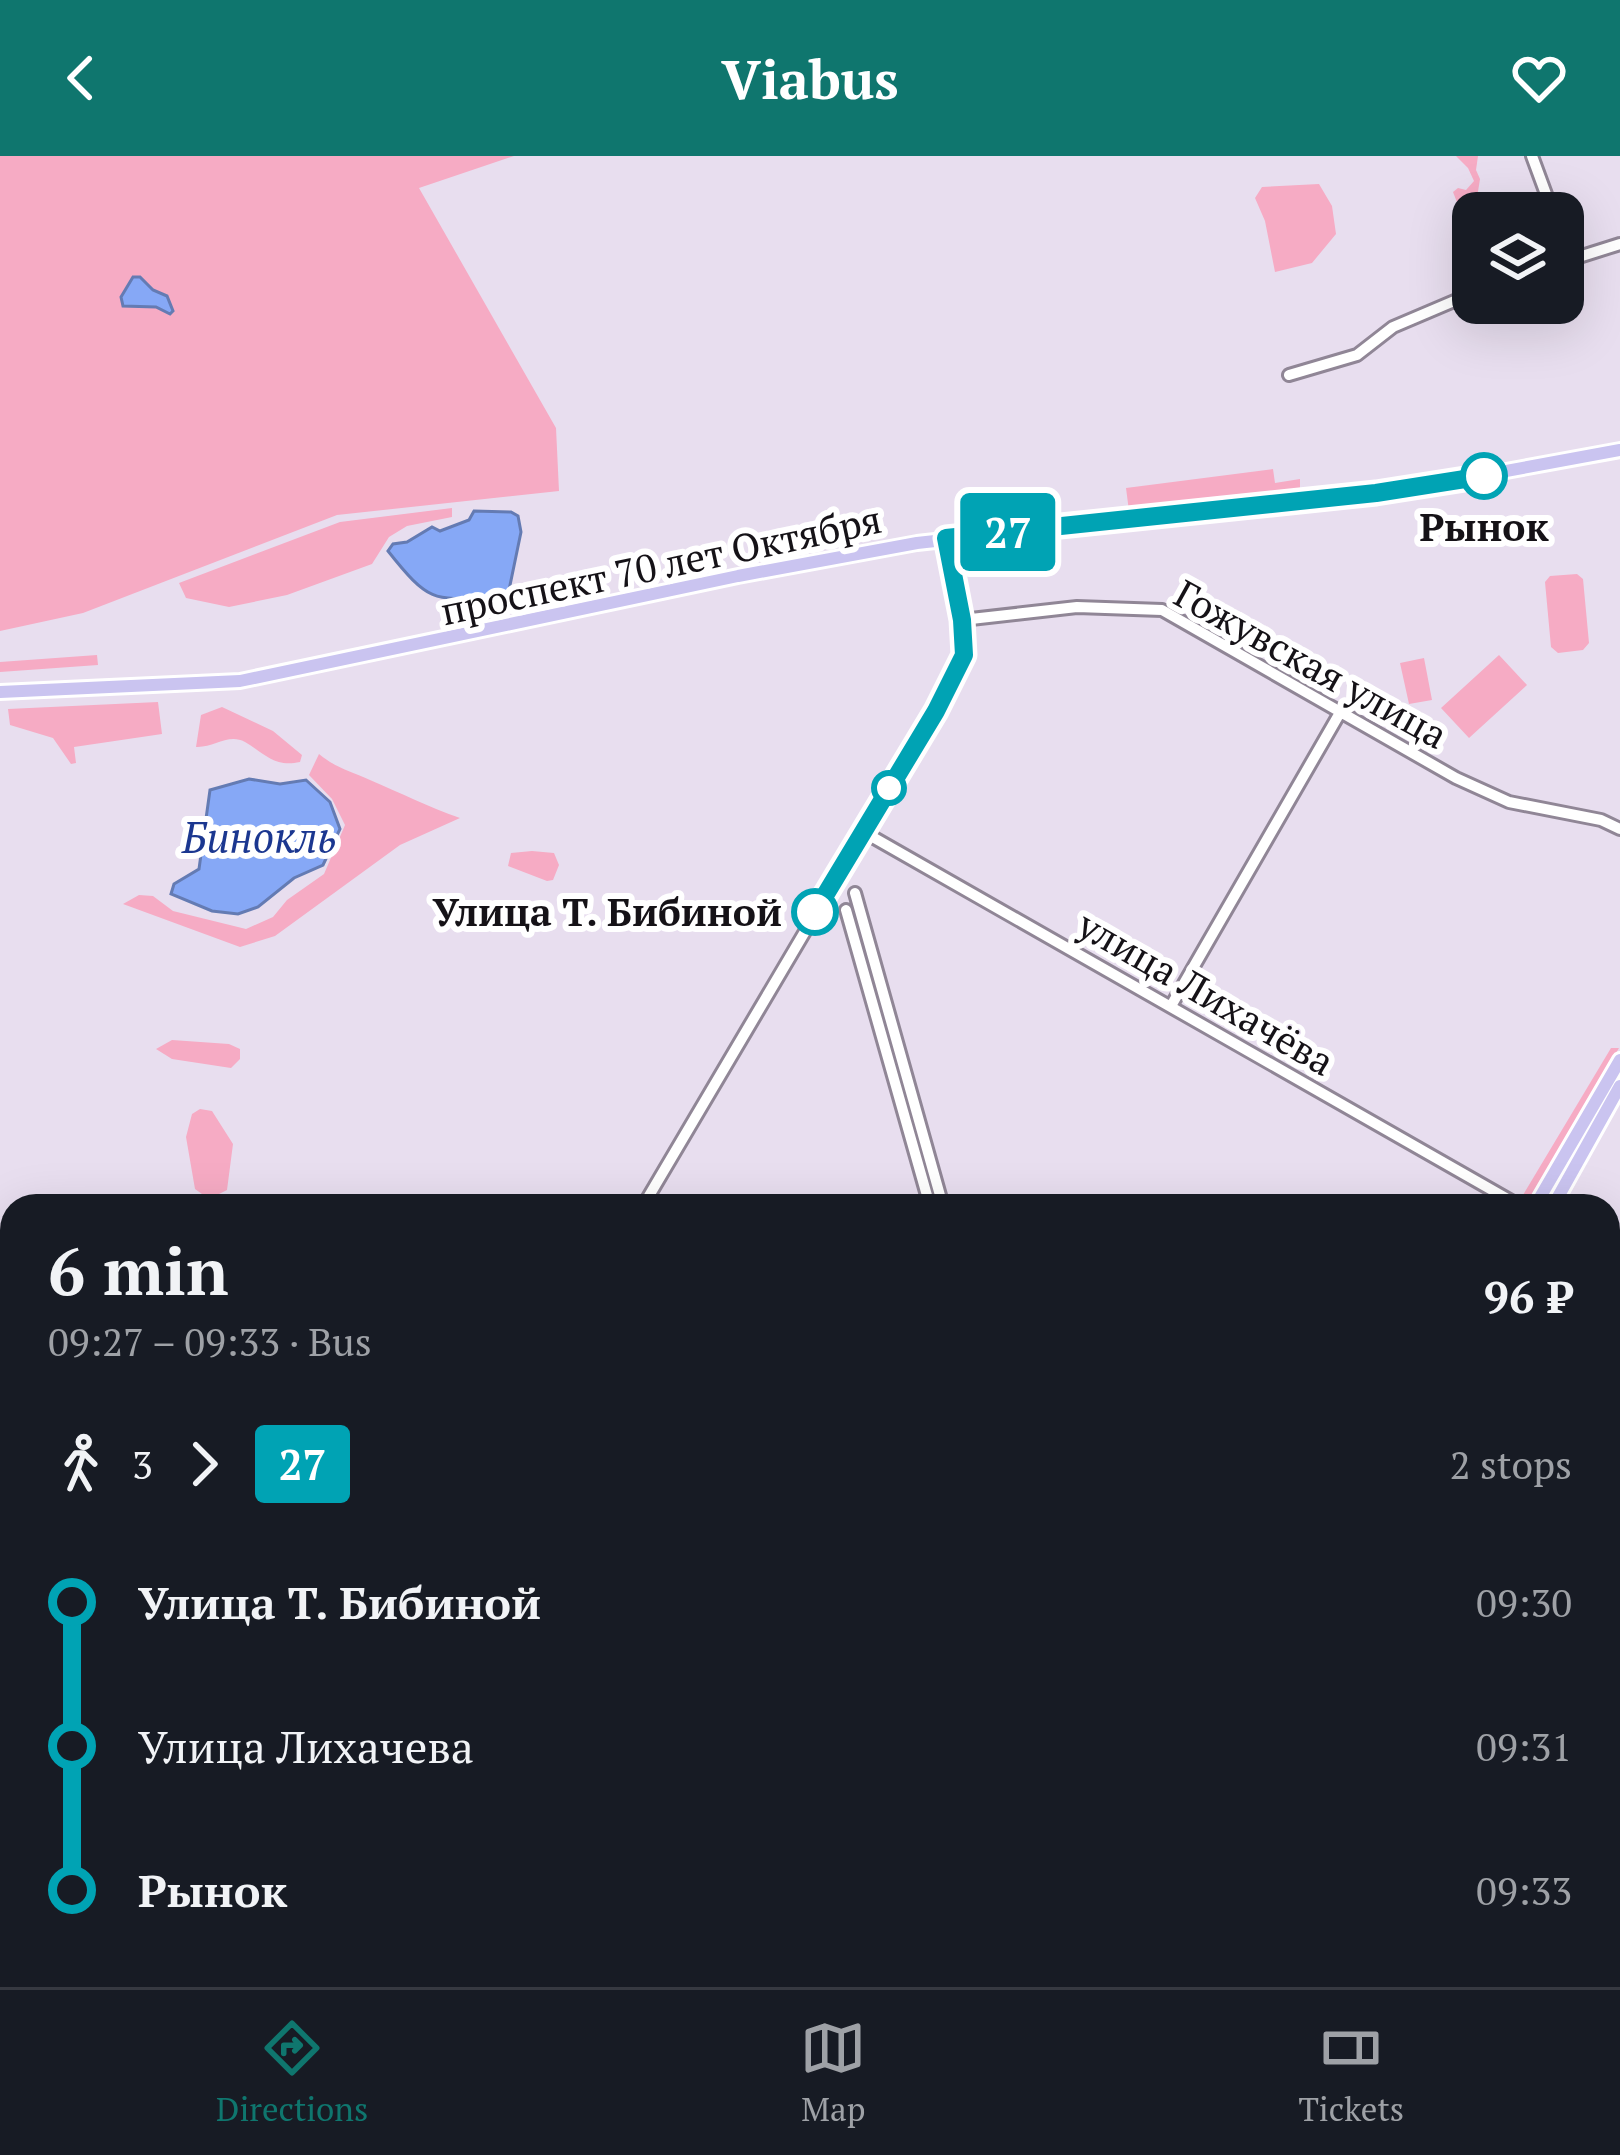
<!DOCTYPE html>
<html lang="en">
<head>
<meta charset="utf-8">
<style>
  body { margin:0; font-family:"PT Serif",serif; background:#20242c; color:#f1f3f6; height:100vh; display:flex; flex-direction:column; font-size:45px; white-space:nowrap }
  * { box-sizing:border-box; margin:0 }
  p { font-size:39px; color:#9ea1a6 }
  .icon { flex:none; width:66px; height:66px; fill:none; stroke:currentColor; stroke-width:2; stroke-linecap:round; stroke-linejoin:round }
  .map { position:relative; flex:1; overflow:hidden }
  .drawer { position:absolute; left:0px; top:1038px; width:1620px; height:795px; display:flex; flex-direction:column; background:#171b24; border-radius:36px 36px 0 0; box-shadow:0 12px 48px #0002 }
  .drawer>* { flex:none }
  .badge { padding:0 24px; border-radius:9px; font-size:42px; line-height:78px }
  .fabs { position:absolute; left:1452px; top:36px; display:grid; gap:24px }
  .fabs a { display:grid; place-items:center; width:132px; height:132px; border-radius:24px; background:#171b24; box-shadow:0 12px 48px #0002; font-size:60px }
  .map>.badge { position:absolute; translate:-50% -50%; box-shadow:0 0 0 6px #fff }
  .legs { display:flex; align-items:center; gap:18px; height:132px; padding:0 48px; font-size:39px }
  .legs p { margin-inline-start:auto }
  .overview { display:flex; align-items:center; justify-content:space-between; height:204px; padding:0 48px }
  h1 { font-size:66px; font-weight:800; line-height:90px }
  ul { padding:0 48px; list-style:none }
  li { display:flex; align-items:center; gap:42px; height:144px; font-size:45px }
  li i { display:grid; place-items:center; width:18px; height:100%; margin:0 15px; background:currentColor }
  li i::after { content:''; width:30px; height:30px; margin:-15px; border:9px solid; border-radius:50%; background:#171b24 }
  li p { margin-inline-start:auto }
  li:first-child i { background:linear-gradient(#0000 50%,currentColor 0) }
  li:last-child i { background:linear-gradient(currentColor 50%,#0000 0) }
  header { display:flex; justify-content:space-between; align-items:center; height:156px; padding:0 48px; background:#0f766e; color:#fff; font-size:54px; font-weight:800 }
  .menu { display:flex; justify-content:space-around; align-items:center; height:168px; border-top:3px solid #363941; background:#171b24; font-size:33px; color:#9ea1a6 }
  .menu a { display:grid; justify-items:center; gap:6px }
  .menu .selected { color:#0f766e }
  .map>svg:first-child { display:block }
  .green { fill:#f6abc4 }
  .water { fill:#86a8f6; stroke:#647bb3; stroke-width:3 }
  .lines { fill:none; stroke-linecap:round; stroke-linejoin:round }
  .minor-casing { stroke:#908696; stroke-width:16 }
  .major-casing { stroke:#fff; stroke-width:18 }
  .minor { stroke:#fff; stroke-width:10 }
  .major { stroke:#cac4f0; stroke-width:12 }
  .line-1-casing { stroke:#fff; stroke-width:27 }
  .line-1 { stroke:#00a3b4; stroke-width:18 }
  .stop-1-dot { fill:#fff; stroke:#00a3b4; stroke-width:6 }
  .labels { text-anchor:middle; stroke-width:12; stroke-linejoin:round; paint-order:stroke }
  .stop-label { font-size:39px; font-weight:bold; fill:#151217; stroke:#fff }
  .street-label { font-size:39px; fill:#151217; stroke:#fff }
  .water-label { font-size:42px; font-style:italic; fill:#1b3790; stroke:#fff }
</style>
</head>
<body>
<header><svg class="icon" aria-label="back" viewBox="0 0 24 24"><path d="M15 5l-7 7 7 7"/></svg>Viabus<svg class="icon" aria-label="heart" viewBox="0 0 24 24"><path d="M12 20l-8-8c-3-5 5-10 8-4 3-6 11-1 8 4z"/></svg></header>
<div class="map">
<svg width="1620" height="1831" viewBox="0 0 1620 1831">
  <rect width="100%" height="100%" fill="#e8deef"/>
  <path class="green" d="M0 0H514L419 32 556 272 559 335 337 359 83 457 0 475Z
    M1456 0H1478L1476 14 1480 23 1472 73 1460 79 1452 75 1460 54 1453 36 1458 32 1466 34 1474 25 1468 12Z
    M1319 28 1332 50 1336 78 1312 107 1275 116 1265 65 1255 42 1262 31Z
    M1273 313 1275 327 1300 323V340L1129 355 1126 332Z
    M452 352V361L407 370 389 381 372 408 287 439 229 451 186 442 179 427 340 366Z
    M1577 418 1583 423 1589 487 1583 494 1558 497 1551 491 1545 426 1550 420Z
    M97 499 98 509 0 516V506Z
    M1499 499 1527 529 1469 582 1441 552Z
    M1424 502 1432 544 1409 548 1400 507Z
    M158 546 162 578 74 591 76 607 71 608 53 582 10 569 8 553Z
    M222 551 273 575 302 599 300 606C274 612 264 597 245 586 228 577 214 592 196 591L201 559Z
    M319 598C336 612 350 615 370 624 401 637 428 651 460 662L400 689 275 780 240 791 123 748 139 739 153 740 173 755 246 773 273 761 287 744 324 718 345 669 332 643 309 619Z
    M532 695 554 697 559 709 553 724 547 725 508 710 511 697Z
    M172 884 229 888 240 893V903L231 912 172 903 156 893Z
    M1611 892H1619L1532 1043 1520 1044Z
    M200 953 212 955 233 988 227 1034 209 1043 195 1033 186 981 192 958Z
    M782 1821H909L927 1831H800Z"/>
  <path class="water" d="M133 121H140L153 134 167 140 173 155 170 158 156 151 123 150 121 141Z
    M474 355 511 356 518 360 521 376 509 434 505 439C436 444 433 452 388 395L393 388 407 386 432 371 440 375 469 364Z
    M249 623 280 628 306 624 330 646 340 673 323 709 294 722 258 751 238 758 212 755 171 738 174 728 199 713 210 634Z"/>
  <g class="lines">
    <g class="minor-casing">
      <path id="minor" d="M1532 0 1553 57
        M1563 85 1570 104
        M1563 106 1620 88
        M1289 219 1357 199 1393 171 1473 137
        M962 464 1077 451 1162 454 1456 622 1509 646 1601 664 1620 673
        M862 675 1520 1050
        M855 737 943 1050
        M846 754 930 1050
        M1171 850 1341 555
        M643 1050 957 518 965 485 946 383
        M1608 1570 1620 1569
        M984 1821 1003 1831"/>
    </g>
    <g class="major-casing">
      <path id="major" d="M0 536 240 525 738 420 917 387 1408 333 1620 294
        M1535 1050 1620 904
        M1553 1050 1620 930
        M1094 1831 1100 1821
        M1110 1831 1116 1821"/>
    </g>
    <use href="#minor" class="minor"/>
    <use href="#major" class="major"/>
  </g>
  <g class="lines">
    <g class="line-1-casing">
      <path id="line-1" d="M815 756 936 555 964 499 962 464 946 382 1376 337 1484 320"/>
    </g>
    <use href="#line-1" class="line-1"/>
  </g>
  <g class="stop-1-dot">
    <circle cx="1484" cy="320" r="21"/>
    <circle cx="889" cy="632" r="15"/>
    <circle cx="815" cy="756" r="21"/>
  </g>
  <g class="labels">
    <g class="stop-label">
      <text x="1484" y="385">Рынок</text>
      <text x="782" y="770" text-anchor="end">Улица Т. Бибиной</text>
    </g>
    <g class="street-label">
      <text transform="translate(661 409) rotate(-12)" y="14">проспект 70 лет Октября</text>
      <text transform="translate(1311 508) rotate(29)" y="14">Гожувская улица</text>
      <text transform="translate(1206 837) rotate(30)" y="14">улица Лихачёва</text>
    </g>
    <g class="water-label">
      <text x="259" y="696">Бинокль</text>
    </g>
  </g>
</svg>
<div class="fabs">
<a><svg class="icon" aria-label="layers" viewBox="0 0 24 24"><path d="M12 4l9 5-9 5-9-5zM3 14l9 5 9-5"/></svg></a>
</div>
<b class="badge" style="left:1008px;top:376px;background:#00a3b4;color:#fff">27</b>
<section class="drawer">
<div class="overview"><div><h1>6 min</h1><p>09:27 – 09:33 · Bus</p></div><b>96 ₽</b></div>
<div class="legs"><svg class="icon" aria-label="walk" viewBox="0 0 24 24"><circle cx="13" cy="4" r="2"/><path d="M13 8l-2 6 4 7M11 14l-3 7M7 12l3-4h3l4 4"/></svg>3<svg class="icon" aria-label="forward" viewBox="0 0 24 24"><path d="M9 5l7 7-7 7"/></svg><b class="badge" style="background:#00a3b4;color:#fff">27</b><p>2 stops</p></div>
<ul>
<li><i style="color:#00a3b4"></i><b>Улица Т. Бибиной</b><p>09:30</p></li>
<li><i style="color:#00a3b4"></i><span>Улица Лихачева</span><p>09:31</p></li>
<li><i style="color:#00a3b4"></i><b>Рынок</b><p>09:33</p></li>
</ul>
</section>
</div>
<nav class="menu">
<a class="selected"><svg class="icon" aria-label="directions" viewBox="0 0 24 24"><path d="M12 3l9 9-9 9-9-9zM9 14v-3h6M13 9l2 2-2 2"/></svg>Directions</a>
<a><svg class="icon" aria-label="map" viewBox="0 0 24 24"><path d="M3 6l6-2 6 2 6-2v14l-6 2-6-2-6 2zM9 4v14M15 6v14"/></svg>Map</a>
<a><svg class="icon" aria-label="tickets" viewBox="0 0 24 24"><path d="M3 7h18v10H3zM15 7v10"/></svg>Tickets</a>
</nav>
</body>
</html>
